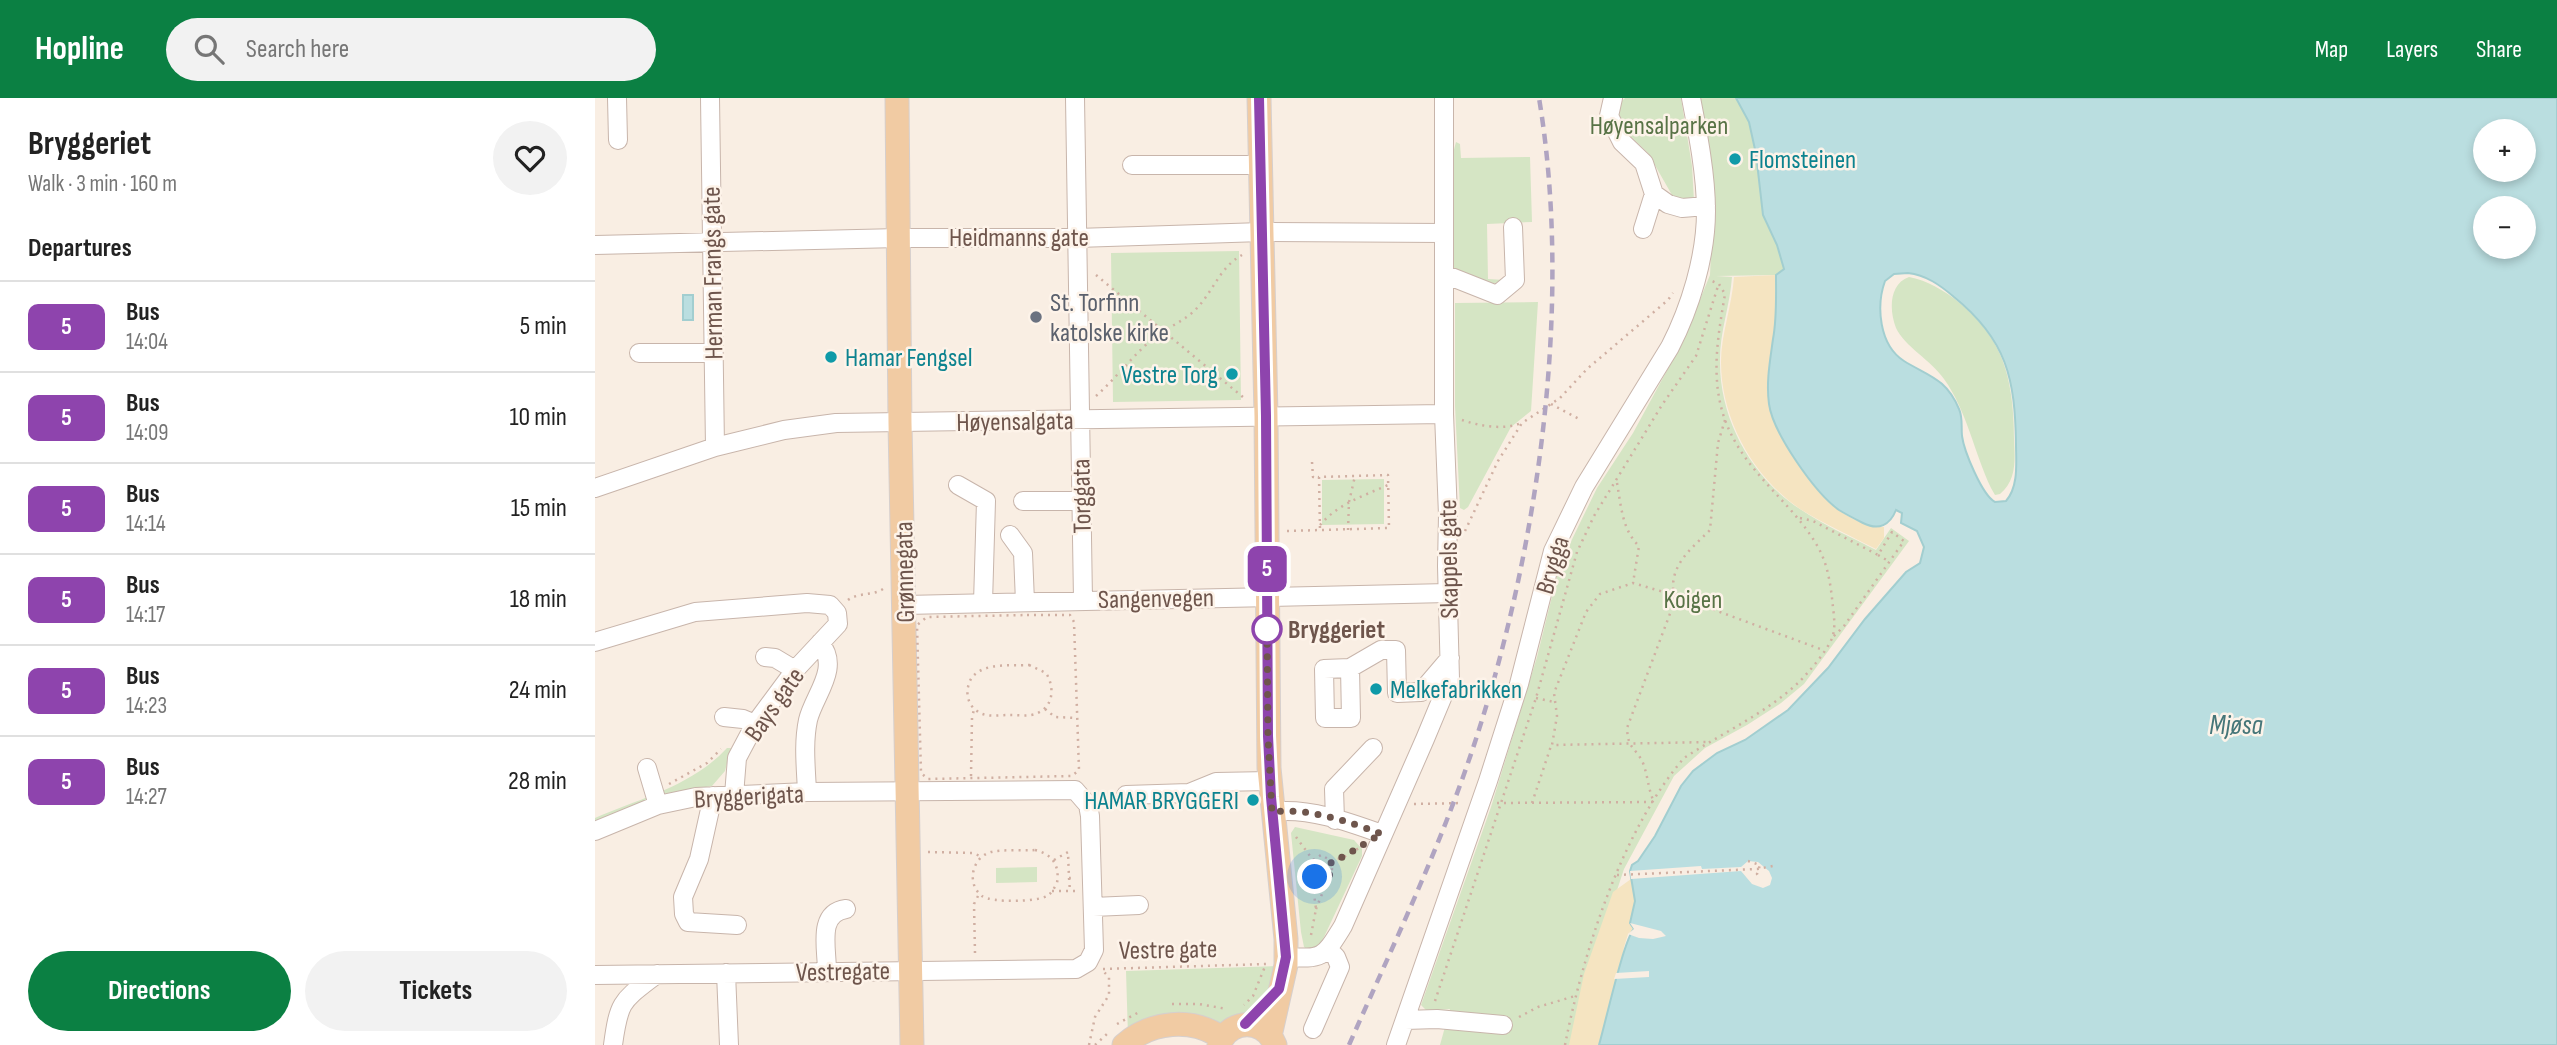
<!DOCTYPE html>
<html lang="en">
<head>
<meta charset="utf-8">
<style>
  body { margin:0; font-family:"Sofia Sans Condensed",sans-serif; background:#f2f2f2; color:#222; height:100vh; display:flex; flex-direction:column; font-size:26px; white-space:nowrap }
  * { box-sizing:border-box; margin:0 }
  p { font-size:23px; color:#767676 }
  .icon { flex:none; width:38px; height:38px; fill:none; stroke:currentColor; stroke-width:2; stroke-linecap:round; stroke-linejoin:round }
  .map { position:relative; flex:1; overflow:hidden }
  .details { display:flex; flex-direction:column; background:#fff; width:595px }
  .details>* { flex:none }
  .badge { padding:0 14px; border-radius:10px; font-size:24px; line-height:46px }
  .tools { position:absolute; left:1878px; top:21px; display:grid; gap:14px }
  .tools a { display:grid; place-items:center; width:63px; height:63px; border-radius:50%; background:#fff; box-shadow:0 4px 10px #0003; font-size:35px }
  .you { position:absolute; width:35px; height:35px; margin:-18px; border:5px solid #fff; border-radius:50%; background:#1a73e8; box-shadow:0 0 0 10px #1a73e833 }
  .map>.badge { position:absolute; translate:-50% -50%; box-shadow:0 0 0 4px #fff }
  h2 { padding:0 28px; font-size:26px; line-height:63px }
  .round { display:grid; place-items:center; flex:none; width:74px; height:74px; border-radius:37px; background:#f2f2f2 }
  .overview { display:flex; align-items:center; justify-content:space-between; height:119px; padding:0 28px }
  h1 { font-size:33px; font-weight:700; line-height:52px }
  .cta { display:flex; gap:14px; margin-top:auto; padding:14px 28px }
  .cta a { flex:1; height:80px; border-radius:42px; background:#0b8043; color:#fff; font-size:28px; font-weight:700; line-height:80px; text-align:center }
  .cta a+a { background:#f2f2f2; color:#222 }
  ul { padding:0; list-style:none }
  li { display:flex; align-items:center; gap:21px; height:91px; padding:0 28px; border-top:2px solid #e0e0e0 }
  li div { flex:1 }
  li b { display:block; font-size:26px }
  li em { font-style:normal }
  li .badge { min-width:77px; font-weight:700; text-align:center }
  header { display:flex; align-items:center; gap:42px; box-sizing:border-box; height:98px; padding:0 35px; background:#0b8043; color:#fff }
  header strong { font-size:33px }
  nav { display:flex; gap:38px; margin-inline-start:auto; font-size:24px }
  .search { width:490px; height:63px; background:#f2f2f2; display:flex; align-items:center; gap:18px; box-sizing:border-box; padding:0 24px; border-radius:38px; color:#767676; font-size:26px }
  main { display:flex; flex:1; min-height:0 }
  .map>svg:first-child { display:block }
  .green { fill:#d5e5c4 }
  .sand { fill:#f5e4c1 }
  .water { fill:#badee0; stroke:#a2ced0; stroke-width:2; fill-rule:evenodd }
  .pier { fill:#f9eee3 }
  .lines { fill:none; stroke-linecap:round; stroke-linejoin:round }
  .minor-casing { stroke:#c8b5ab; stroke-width:20 }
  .major-casing { stroke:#d6cfcd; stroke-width:25 }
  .path { stroke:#d0afa2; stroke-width:2.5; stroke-dasharray:2 5; stroke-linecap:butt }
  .minor { stroke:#fff; stroke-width:18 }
  .major { stroke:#f1cba3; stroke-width:23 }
  .rail { stroke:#b0a4c1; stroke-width:4.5; stroke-dasharray:10 7; stroke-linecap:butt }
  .line-casing { stroke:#fff; stroke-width:16 }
  .line { stroke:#8e44ad; stroke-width:10 }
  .walk { stroke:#6e554c; stroke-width:7; stroke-dasharray:0 12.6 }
  .culture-dot { fill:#0f9aa8; stroke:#fdf3e9; stroke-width:2.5 }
  .worship-dot { fill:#6b7280; stroke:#fdf3e9; stroke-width:2.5 }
  .stop-dot { fill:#fff; stroke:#8e44ad; stroke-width:3.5 }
  .labels { text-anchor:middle; stroke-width:5; stroke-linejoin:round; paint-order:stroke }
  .park-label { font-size:26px; fill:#587346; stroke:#fdf3e9 }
  .culture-label { font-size:26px; fill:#0d838f; stroke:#fdf3e9; text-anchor:start }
  .street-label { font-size:26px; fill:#6e554c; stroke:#fdf3e9 }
  .worship-label { font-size:26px; fill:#5b616d; stroke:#fdf3e9; text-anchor:start }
  .stop-label { font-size:26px; font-weight:bold; fill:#6e554c; stroke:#fdf3e9; text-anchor:start }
  .water-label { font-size:28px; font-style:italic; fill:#467679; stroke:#fdf3e9 }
</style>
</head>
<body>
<header>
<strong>Hopline</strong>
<div class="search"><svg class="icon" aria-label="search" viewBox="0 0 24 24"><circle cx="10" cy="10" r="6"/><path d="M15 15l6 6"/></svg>Search here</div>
<nav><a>Map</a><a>Layers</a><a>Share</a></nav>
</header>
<main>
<section class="details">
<div class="overview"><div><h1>Bryggeriet</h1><p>Walk · 3 min · 160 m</p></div><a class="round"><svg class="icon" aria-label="heart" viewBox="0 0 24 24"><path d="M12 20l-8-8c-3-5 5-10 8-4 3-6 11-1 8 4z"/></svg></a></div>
<h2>Departures</h2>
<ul>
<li><span class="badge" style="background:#8e44ad;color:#fff">5</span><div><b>Bus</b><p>14:04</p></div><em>5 min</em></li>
<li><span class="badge" style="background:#8e44ad;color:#fff">5</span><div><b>Bus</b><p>14:09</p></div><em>10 min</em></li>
<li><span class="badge" style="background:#8e44ad;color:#fff">5</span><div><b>Bus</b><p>14:14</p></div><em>15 min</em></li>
<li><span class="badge" style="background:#8e44ad;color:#fff">5</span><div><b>Bus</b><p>14:17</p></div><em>18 min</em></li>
<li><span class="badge" style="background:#8e44ad;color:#fff">5</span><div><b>Bus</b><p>14:23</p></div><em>24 min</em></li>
<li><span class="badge" style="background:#8e44ad;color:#fff">5</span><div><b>Bus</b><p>14:27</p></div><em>28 min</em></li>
</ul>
<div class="cta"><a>Directions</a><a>Tickets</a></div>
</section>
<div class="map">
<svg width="1962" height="947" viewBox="0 0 1962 947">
  <rect width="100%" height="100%" fill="#f9eee3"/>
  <path class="green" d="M1030 0H1086L1097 68 1099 103 1081 104 1053 55 1029 32 1020 10Z
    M1100 0H1141L1154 24 1189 171 1181 177 1121 178 1137 179C1135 208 1124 236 1125 265 1125 322 1157 380 1205 411 1228 427 1256 439 1281 452L1296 430 1314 443 1209 586 1186 605 1152 627 1110 650 1079 678 1029 771 986 901 978 947H845L855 911 832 913 826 907 896 709 942 559 965 466 1002 390 1038 335 1088 243 1115 177 1118 110Z
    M861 44 865 46 866 60 935 59 937 124 892 126 893 181 909 182C890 191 876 181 859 173L857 59Z
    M644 153 646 302 518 304 516 155Z
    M1314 179C1348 185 1388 220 1403 252 1416 278 1419 312 1419 341 1420 361 1422 382 1405 396L1400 397 1396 390C1379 354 1372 313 1349 281 1337 263 1309 248 1301 230 1294 212 1294 186 1314 179Z
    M943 204 936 313 916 329 873 409 869 412 865 410 860 308V205Z
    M789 381V426L727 427V382Z
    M132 650H136L130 673 117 688 68 696 0 724V720C46 700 97 688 132 650Z
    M700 729 759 742 767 751V758L729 839 724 848 714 853 709 849 706 834 696 735Z
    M442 769V784L401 785V770Z
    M686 868 678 891 666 904 647 921 625 931 533 938 531 873Z"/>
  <path class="sand" d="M1181 177C1181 198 1182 220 1178 241 1175 263 1171 284 1174 306 1176 316 1183 326 1188 335 1208 376 1239 427 1289 429V440L1281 451C1256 438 1229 426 1205 411 1158 379 1126 321 1126 264 1126 236 1137 208 1139 179Z
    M1036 781 1040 797 1039 831 1033 836 1029 849 1026 867 1004 947H974L989 876 1018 794Z"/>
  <path class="water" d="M1141 0H1962V947H1004C1010 927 1029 840 1039 831L1035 825 1040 803 1035 773 1037 767 1043 763 1060 738 1086 688 1098 673 1122 655 1150 642 1193 612 1233 570 1270 521 1311 474 1325 465 1329 449 1322 433 1306 425 1307 415 1301 412C1295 427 1284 433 1268 425 1260 421 1252 417 1244 412 1220 395 1178 335 1174 306 1171 284 1175 263 1178 241 1182 220 1181 198 1181 177L1189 171 1182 147 1168 117 1161 56 1154 24ZM1890 33H1928V72H1890ZM1890 110H1928V149H1890ZM1313 175C1331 177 1345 187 1359 199 1412 242 1420 281 1421 346 1421 364 1424 388 1411 403L1400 404C1387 397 1369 353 1367 338 1366 328 1368 320 1364 311 1351 280 1333 278 1309 263 1284 247 1281 208 1290 183L1299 176Z
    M88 197H98V222H88Z"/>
  <path class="pier" d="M1153 763 1163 764 1174 773 1177 780 1175 787 1168 790 1157 786 1146 773 1036 781 1035 773 1106 768 1107 771 1146 769Z
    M1035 825 1066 833 1071 838 1058 841 1044 840 1033 836 1039 831Z
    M1054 873V879L1019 881 1021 875Z"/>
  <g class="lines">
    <g class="minor-casing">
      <path id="minor" d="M22 0 23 42
        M115 0 120 349
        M480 0 488 502
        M1018 0 1014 18 1027 44 1049 65 1059 96 1073 106 1087 110 1111 108
        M537 67H666
        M1048 131 1059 96
        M0 147 304 140H482L667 134 849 135
        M849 176 902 197 920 182 918 129
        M44 255H118
        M363 387 391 403 388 505
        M0 390 120 349 189 332 241 325 849 316
        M428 403H487
        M415 437 428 455 430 504
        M310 507 853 495
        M0 544 100 514 212 505 235 507 242 515 243 526 200 572 160 626 142 660 139 697
        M170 559 180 560 200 572
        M755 570 756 620H730L729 571 755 570 786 552H801L802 595 826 594 855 560
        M129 619 148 621 160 626
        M52 670 63 707
        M212 694C211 670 208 646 213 622 219 597 246 570 225 545
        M531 697 594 695 621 684 674 683
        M118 698 104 761 88 799 89 816 93 824 142 827
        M677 714C712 709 754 724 787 736
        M740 722 739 691 778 650
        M0 733 63 707 101 699 212 694 480 692 493 707 495 718 499 852 493 864 481 871 0 877
        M498 809 544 807
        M691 859C729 861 728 860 748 828L830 641 855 581 852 468 853 417 849 316V0
        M232 873C232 850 222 815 251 811
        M131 875 134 947
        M810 922 842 921 908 927
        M718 931 745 869 741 859 733 851
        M18 947C24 902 27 903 62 876
        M801 947 893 683 924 586 958 453 989 389 1075 249C1095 210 1111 159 1111 113 1111 77 1103 36 1096 0"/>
    </g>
    <g class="major-casing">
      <path id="major" d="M302 0 305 325 317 947
        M664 0 671 318 674 670 691 841V867L675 938
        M529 947C556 923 597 919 627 940
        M624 947C635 920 669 920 680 947"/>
    </g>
    <path class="path" d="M501 177 649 300
      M501 298C520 281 535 261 554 244 569 230 588 225 602 210 619 192 625 169 647 157
      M956 306 986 322
      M867 322C884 328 911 333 928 324
      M1130 322 1123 345 1115 432C1097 450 1073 468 1079 497L1228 552
      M717 364 718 379H724
      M1022 385C1026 407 1027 432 1044 448L1038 485
      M1205 420 1218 423 1283 457 1297 434 1309 443 1249 528 1238 539
      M725 427C743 406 768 398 793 387
      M753 432 754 404 760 378
      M692 433 794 430 793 377 724 379 725 432
      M870 433 903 363 927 325 965 300 992 271 1073 202 1078 195
      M1283 457 1295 464
      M253 502C264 494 278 498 288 491
      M432 517H475L479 524 484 672 477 678 333 681 326 675 322 527 332 519Z
      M434 567 451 575C461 591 458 613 436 617 429 618 421 617 414 617 403 617 391 620 382 613 374 608 371 597 373 589 378 563 414 568 434 567Z
      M941 600 959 604
      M450 611 460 619 482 620
      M376 678 377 620 379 611
      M74 686 112 665 126 651
      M902 705 1059 704C1053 691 1053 678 1048 665 1040 648 1033 652 1032 630L1079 505V497L1038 485 1005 496 991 514 959 595 962 618 957 647 1115 644
      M937 705 956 648
      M819 706 868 705
      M701 739 718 762
      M440 752C457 756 465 767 462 785 459 790 457 795 452 798 441 804 397 805 387 798 371 786 377 759 396 754 409 751 426 753 440 752Z
      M333 754 378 755 385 758
      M459 762 473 754 474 780H480
      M736 763 749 759 764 750
      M1153 763 1165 767 1162 776 1166 780
      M716 777 722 780 733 779
      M1022 777 1162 771 1178 768
      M474 780 475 793
      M457 793H482
      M716 837 721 811 715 766 718 762 726 757 735 762 737 771 721 811
      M380 855 379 806 384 796
      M508 871 671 866 658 898 649 907
      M840 903 941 600 982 454 999 418 1067 307 1101 258 1123 188
      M577 906H604L632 911
      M924 919 943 909 980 898
      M522 926 546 913
      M494 947 500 919 514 897V879L508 873
      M500 947 512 936
      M970 947C988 855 1027 732 1089 660 1127 635 1170 616 1204 584 1213 575 1235 550 1238 537 1241 526 1238 512 1237 500 1235 483 1232 465 1223 449 1196 402 1150 376 1130 322 1115 280 1123 238 1130 196L1124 186 1117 183"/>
    <use href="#minor" class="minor"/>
    <use href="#major" class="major"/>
    <path class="rail" d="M754 947C798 847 846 748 880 644 944 448 978 204 944 0"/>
  </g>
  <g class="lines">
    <g class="line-casing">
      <path id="line" d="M650 926 684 891 691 859 676 699 673 638 671 318 664 0"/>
    </g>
    <use href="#line" class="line"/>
    <path class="walk" d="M672 531V526L673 638 677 714C712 709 754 724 787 736 768 745 755 757 736 764L737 771 734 778 720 779"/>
  </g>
  <g class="culture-dot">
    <circle cx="1140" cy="61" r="7"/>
    <circle cx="236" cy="259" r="7"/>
    <circle cx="637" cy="276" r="7"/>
    <circle cx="781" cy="591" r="7"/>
    <circle cx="658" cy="702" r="7"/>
  </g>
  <circle class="worship-dot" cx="441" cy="219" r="7"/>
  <circle class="stop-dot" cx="672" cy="531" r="14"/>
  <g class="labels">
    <g class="park-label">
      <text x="1064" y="36">Høyensalparken</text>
      <text x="1098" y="510">Koigen</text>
    </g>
    <g class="culture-label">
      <text x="1154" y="70">Flomsteinen</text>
      <text x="250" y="268">Hamar Fengsel</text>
      <text x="623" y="285" text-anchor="end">Vestre Torg</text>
      <text x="795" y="600">Melkefabrikken</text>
      <text x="644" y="711" text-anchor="end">HAMAR BRYGGERI</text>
    </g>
    <g class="street-label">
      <text x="424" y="148">Heidmanns gate</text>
      <text transform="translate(117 175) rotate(-91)" y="9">Herman Frangs gate</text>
      <text transform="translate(420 323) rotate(-1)" y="9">Høyensalgata</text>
      <text transform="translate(486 398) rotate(-91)" y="9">Torggata</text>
      <text transform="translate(853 461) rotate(-91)" y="9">Skappels gate</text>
      <text transform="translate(957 467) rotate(-73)" y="9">Brygga</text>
      <text transform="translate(309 474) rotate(-91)" y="9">Grønnegata</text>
      <text transform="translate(561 500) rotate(-1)" y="9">Sangenvegen</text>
      <text transform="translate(179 606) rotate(-55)" y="9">Bays gate</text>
      <text transform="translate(154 698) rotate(-3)" y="9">Bryggerigata</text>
      <text transform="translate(573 851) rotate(-1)" y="9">Vestre gate</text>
      <text transform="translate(248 873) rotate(-1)" y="9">Vestregate</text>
    </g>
    <g class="worship-label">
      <text x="455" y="213">St. Torfinn<tspan x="455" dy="30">katolske kirke</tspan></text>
    </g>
    <g class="stop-label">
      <text x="693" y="540">Bryggeriet</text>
    </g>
    <g class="water-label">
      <text x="1641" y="636">Mjøsa</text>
    </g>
  </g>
</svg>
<div class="tools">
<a>+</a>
<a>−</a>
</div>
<div class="you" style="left:720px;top:779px"></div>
<b class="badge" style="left:672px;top:471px;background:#8e44ad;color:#fff">5</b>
</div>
</main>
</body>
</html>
